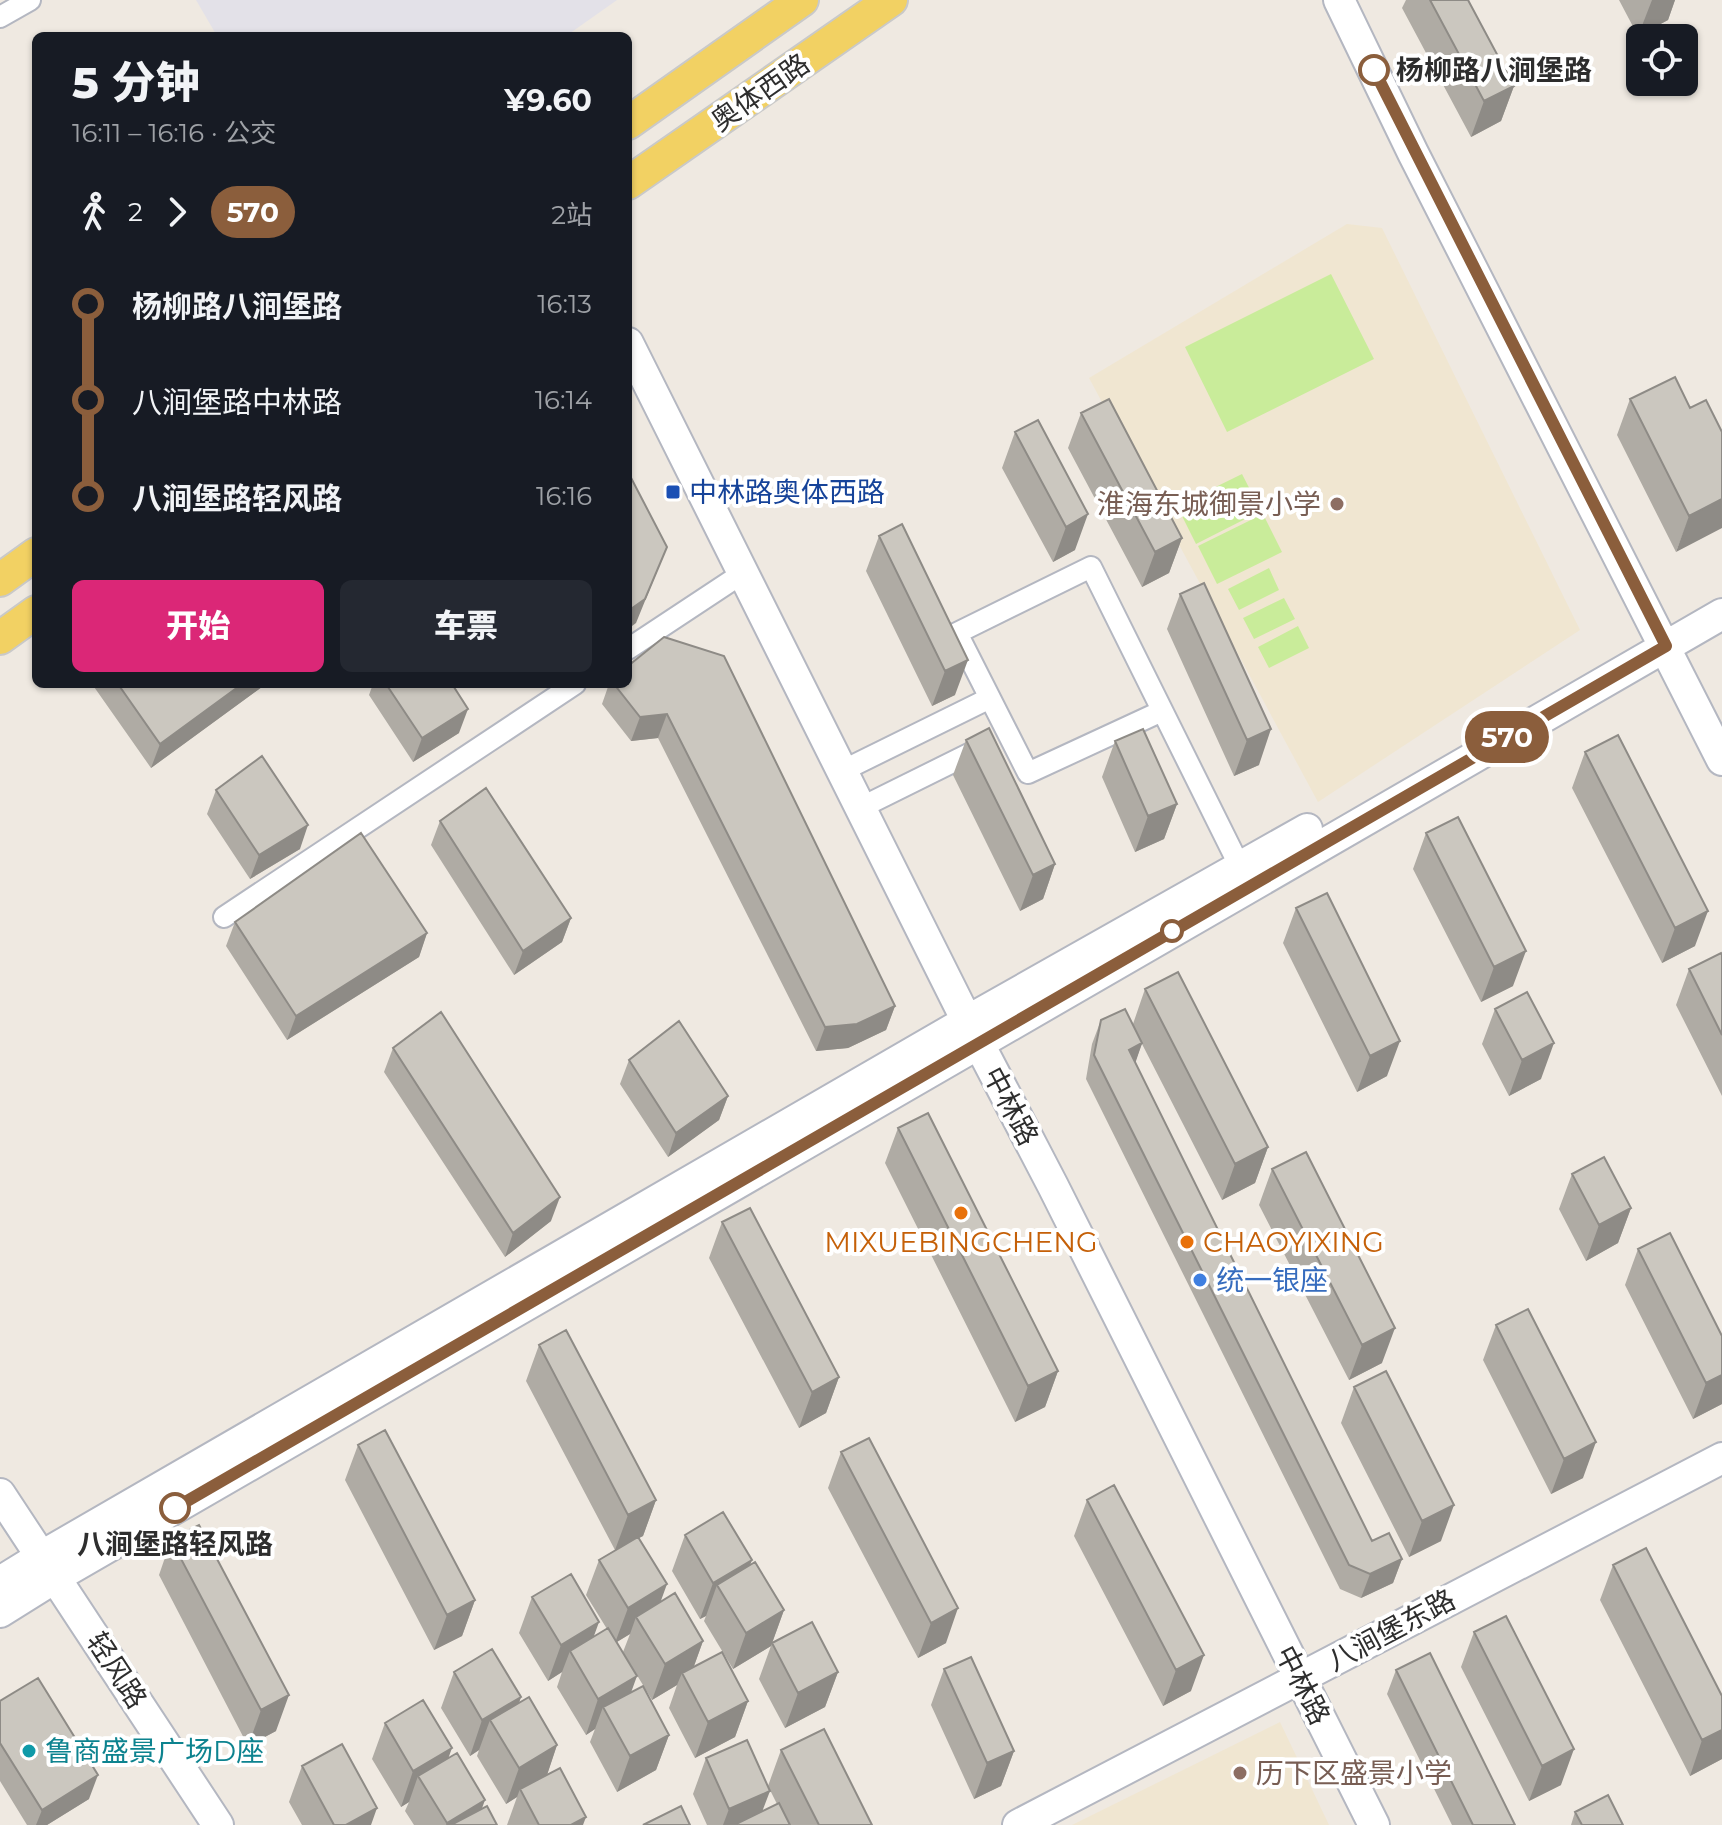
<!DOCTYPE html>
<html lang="zh">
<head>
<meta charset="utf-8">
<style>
  body { margin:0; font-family:Montserrat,"Noto Sans SC",sans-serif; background:#242831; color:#f1f3f6; height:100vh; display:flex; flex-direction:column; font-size:30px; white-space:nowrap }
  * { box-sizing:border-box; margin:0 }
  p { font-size:26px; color:#9ea1a6 }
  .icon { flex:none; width:44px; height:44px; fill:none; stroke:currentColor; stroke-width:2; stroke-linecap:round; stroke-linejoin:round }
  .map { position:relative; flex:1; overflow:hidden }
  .side { position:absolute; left:32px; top:32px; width:600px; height:656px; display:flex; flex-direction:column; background:#171b24; border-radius:12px; box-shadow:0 2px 6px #0004 }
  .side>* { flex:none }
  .badge { padding:0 16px; border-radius:26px; font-size:28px; line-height:52px }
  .fabs { position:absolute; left:1626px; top:24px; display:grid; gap:16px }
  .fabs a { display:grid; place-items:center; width:72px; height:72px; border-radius:12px; background:#171b24; box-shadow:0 2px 6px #0004; font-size:40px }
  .map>.badge { position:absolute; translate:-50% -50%; box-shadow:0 0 0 4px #fff }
  .legs { display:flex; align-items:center; gap:12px; height:88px; padding:0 40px; font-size:26px }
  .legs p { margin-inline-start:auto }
  .head { display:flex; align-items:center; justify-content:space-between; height:136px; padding:0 40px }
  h1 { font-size:44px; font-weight:800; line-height:60px }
  .primary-button { display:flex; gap:16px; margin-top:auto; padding:16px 40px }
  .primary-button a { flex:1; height:92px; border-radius:12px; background:#db2777; color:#fff; font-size:32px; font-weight:800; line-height:92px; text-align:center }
  .primary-button a+a { background:#242831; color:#f1f3f6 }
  ul { padding:0 40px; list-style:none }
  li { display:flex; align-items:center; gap:28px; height:96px; font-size:30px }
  li i { display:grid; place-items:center; width:12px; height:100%; margin:0 10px; background:currentColor }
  li i::after { content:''; width:20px; height:20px; margin:-10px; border:6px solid; border-radius:50%; background:#171b24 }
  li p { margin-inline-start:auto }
  li:first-child i { background:linear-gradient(#0000 50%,currentColor 0) }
  li:last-child i { background:linear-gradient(currentColor 50%,#0000 0) }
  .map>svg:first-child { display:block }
  .industrial { fill:#e3e1e8 }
  .education { fill:#f0e6d1 }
  .pitch { fill:#c9ec9a }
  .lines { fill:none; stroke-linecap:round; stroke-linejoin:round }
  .street-casing { stroke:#b4b7c1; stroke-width:24 }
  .secondary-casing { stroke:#b4b7c1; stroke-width:34 }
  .primary-casing { stroke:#c9c9c9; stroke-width:36 }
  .street { stroke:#fff; stroke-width:20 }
  .secondary { stroke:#fff; stroke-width:30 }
  .primary { stroke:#f2d163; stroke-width:32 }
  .wall { fill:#afaba4 }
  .shaded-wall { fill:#8e8b86 }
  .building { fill:#cbc7bf; stroke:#8e8b86; stroke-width:2 }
  .line-1-casing { stroke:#fff; stroke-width:18 }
  .line-1 { stroke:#8b5e3c; stroke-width:12 }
  .stop-1-dot { fill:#fff; stroke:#8b5e3c; stroke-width:4 }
  .transit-dot { fill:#1a4fb4; stroke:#fff; stroke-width:3 }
  .education-dot { fill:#8d6e63; stroke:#fff; stroke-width:3 }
  .food-dot { fill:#e8710a; stroke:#fff; stroke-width:3 }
  .shop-dot { fill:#3f7fe0; stroke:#fff; stroke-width:3 }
  .culture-dot { fill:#0f9aa8; stroke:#fff; stroke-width:3 }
  .labels { text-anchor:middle; stroke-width:8; stroke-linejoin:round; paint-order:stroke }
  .stop-label { font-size:28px; font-weight:bold; fill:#2e2e2e; stroke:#fff; text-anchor:start }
  .street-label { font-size:28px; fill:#2e2e2e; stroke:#fff }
  .transit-label { font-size:28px; fill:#164399; stroke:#fff; text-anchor:start }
  .education-label { font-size:28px; fill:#785e54; stroke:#fff; text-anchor:end }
  .food-label { font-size:28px; fill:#c56008; stroke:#fff }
  .shop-label { font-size:28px; fill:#366cbe; stroke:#fff; text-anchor:start }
  .culture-label { font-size:28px; fill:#0d838f; stroke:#fff; text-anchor:start }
</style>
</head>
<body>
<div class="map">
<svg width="1722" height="1825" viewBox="0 0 1722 1825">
  <rect width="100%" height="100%" fill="#efe9e1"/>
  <path class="industrial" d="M196 0H617L566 36H217Z"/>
  <path class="education" d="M1347 224 1382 228 1580 630 1318 802 1089 378Z
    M1280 1722 1329 1825H1072Z"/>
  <path class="pitch" d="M1331 274 1374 359 1227 432 1185 347Z
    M1242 474 1261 511 1196 544 1177 506Z
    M1263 514 1282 552 1217 584 1198 546Z
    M1269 568 1279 590 1239 610 1228 589Z
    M1284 598 1295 619 1254 639 1243 618Z
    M1298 626 1309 648 1269 668 1258 647Z"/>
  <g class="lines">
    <g class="street-casing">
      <path id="street" d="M0 17 30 0
        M628 649 743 573
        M1162 711 1028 773 957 633 1091 567 1240 867
        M842 771 990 698
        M860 808 983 747
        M224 917 575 684"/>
    </g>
    <g class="secondary-casing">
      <path id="secondary" d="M1339 0 1413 153 1722 760
        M628 343 967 1021 1053 1186 1374 1825
        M0 1494 218 1825
        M0 1582 42 1556 967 1021 1307 829
        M0 1612 56 1577 1722 614
        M1018 1825 1722 1458"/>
    </g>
    <g class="primary-casing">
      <path id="primary" d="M628 123 802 0
        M628 183 891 0
        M0 580 36 554
        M0 638 36 612"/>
    </g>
    <use href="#street" class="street"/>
    <use href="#secondary" class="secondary"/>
    <use href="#primary" class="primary"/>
  </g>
  <path class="wall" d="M1406 0H1468L1514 86 1501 121 1471 137 1402 8Z
    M1619 0H1675L1668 20 1638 36Z
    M1630 399 1690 408 1722 432 1676 552 1617 435Z
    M1081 413 1182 538 1169 573 1142 587 1068 448Z
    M1038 420 1075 550 1053 562 1002 468 1015 432Z
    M902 524 955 695 932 706 866 571 879 536Z
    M1180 594 1259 765 1234 776 1167 629Z
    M664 637 895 1006 886 1030 848 1048 816 1051 658 738 631 741 602 704 609 684H628Z
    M92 684H266L151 768Z
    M373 684H452L459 733 413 762 369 695Z
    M966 740 1055 864 1043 899 1020 911 953 775Z
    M1115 741 1177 804 1164 839 1135 852 1102 777Z
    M1585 752 1695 946 1662 963 1572 788Z
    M216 790 300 849 250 879 207 814Z
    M440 821 571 918 562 942 514 975 431 845Z
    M1426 833 1513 986 1481 1002 1413 869Z
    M1296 908 1387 1076 1357 1092 1283 943Z
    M235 922 427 933 419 957 287 1040 226 946Z
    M1722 955V1096L1676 1005 1689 969Z
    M1145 989 1268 1147 1255 1183 1222 1200 1142 1044 1135 1062 1372 1541 1402 1559 1393 1583 1361 1598 1340 1589 1086 1079 1092 1044 1101 1020 1133 1024Z
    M1495 1009 1541 1079 1509 1096 1482 1044Z
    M393 1048 551 1221 505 1257 384 1072Z
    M629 1060 728 1096 719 1120 668 1157 620 1084Z
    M898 1128 1058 1371 1045 1407 1015 1422 885 1163Z
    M1272 1169 1382 1363 1349 1380 1259 1205Z
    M1572 1174 1631 1208 1618 1243 1586 1261 1559 1209Z
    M722 1222 839 1377 826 1413 799 1428 709 1258Z
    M1638 1249 1722 1336V1404L1693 1419 1625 1285Z
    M1496 1325 1583 1478 1551 1494 1483 1360Z
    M539 1345 656 1500 643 1536 639 1538 660 1602 703 1641 694 1666 748 1701 735 1737 695 1758 669 1708 677 1685 652 1700 623 1652 630 1634 617 1642 631 1692 669 1735 656 1770 617 1792 590 1742 595 1729 586 1735 557 1687 562 1672 548 1681 519 1633 532 1597 594 1637 607 1629 586 1595 599 1560 615 1550 526 1381Z
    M1354 1387 1441 1541 1409 1557 1341 1423Z
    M358 1445 475 1600 462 1636 434 1650 345 1480Z
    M841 1452 946 1643 918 1658 828 1488Z
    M1087 1500 1191 1691 1163 1706 1074 1536Z
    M685 1535 750 1565 784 1610 771 1646 733 1669 704 1621 706 1616 700 1619 672 1571Z
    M171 1540 276 1731 248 1746 159 1575Z
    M1613 1565 1722 1696V1759L1690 1776 1600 1600Z
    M1474 1632 1561 1785 1529 1801 1461 1667Z
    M772 1643 838 1672 825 1707 785 1728 759 1679Z
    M944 1669 1014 1751 1001 1786 974 1799 931 1705Z
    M1396 1670 1515 1825H1452L1387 1694Z
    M454 1672 521 1697 519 1703 557 1745 547 1775 583 1825H507L517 1797 506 1804 477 1756 479 1750 470 1756 441 1708Z
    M0 1701 89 1799 47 1825H27L0 1781Z
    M385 1723 449 1757 482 1808 497 1825H414L405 1811 409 1802 401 1807 372 1759Z
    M781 1750 872 1825H707L693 1794 706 1758 762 1811 777 1804 768 1786Z
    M302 1766 371 1825H302L289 1802Z
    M1575 1812 1623 1825H1571Z"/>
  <path class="shaded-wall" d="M1652 0H1675L1668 20 1638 36Z
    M1514 86 1501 121 1471 137 1484 101Z
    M1722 499V528L1676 552 1689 516Z
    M1088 514 1075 550 1053 562 1066 527Z
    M1182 538 1169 573 1142 587 1155 552Z
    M667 547 636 623 628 629V611Z
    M968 660 955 695 932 706 945 671Z
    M242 684H266L151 768 160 744Z
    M468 709 459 733 413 762 422 738Z
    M667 714 658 738 631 741 640 717Z
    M1271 729 1259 765 1234 776 1247 740Z
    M1177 804 1164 839 1135 852 1148 816Z
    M308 825 300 849 250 879 259 855Z
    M1055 864 1043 899 1020 911 1033 875Z
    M1708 911 1695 946 1662 963 1675 928Z
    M571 918 562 942 514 975 523 951Z
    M427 933 419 957 287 1040 296 1016Z
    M1526 951 1513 986 1481 1002 1494 967Z
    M895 1006 886 1030 848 1048 816 1051 825 1027Z
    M1400 1041 1387 1076 1357 1092 1370 1056Z
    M1142 1043 1134 1067 1129 1050Z
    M1554 1043 1541 1079 1509 1096 1522 1060Z
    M728 1096 719 1120 668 1157 676 1133Z
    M1268 1147 1255 1183 1222 1200 1235 1164Z
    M560 1197 551 1221 505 1257 513 1233Z
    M1631 1208 1618 1243 1586 1261 1599 1225Z
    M1395 1328 1382 1363 1349 1380 1362 1345Z
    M1058 1371 1045 1407 1015 1422 1028 1386Z
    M1722 1375V1404L1693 1419 1706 1383Z
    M839 1377 826 1413 799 1428 812 1392Z
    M1596 1442 1583 1478 1551 1494 1564 1459Z
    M656 1500 643 1536 615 1550 628 1515Z
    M1454 1505 1441 1541 1409 1557 1422 1521Z
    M1402 1559 1393 1583 1361 1598 1370 1574Z
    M752 1560 739 1596 717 1585 706 1616 700 1619 713 1583Z
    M667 1584 654 1620 636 1617 630 1634 615 1643 628 1608Z
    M475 1600 462 1636 434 1650 447 1615Z
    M958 1608 946 1643 918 1658 931 1623Z
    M784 1610 771 1646 733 1669 746 1633Z
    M599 1622 586 1658 570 1651 562 1672 548 1681 561 1645Z
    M703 1641 690 1677 682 1673 677 1685 652 1700 665 1664Z
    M1204 1655 1191 1691 1163 1706 1176 1670Z
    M838 1672 825 1707 785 1728 798 1693Z
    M637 1676 624 1712 603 1707 595 1729 586 1735 598 1699Z
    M289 1695 276 1731 248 1746 261 1710Z
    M521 1697 508 1732 490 1720 479 1750 470 1756 482 1720Z
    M748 1701 735 1737 695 1758 708 1722Z
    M1722 1730V1759L1690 1776 1702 1740Z
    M669 1735 656 1770 617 1792 630 1756Z
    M557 1745 545 1781 520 1789 517 1797 506 1804 519 1768Z
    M452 1748 439 1784 418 1776 409 1802 401 1807 413 1771Z
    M1574 1749 1561 1785 1529 1801 1542 1766Z
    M1014 1751 1001 1786 974 1799 987 1763Z
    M98 1775 89 1799 47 1825H36L42 1810Z
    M770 1791 757 1825 738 1823V1825H723L729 1809Z
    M485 1800 476 1825H446L447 1823Z
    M377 1808 371 1825H346Z
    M586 1817 583 1825H571Z"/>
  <path class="building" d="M1430 0H1468L1514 86 1484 101Z
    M1675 377 1690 408 1706 400 1722 432V499L1689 516 1630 399Z
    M1109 399 1182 538 1155 552 1081 413Z
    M1038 420 1088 514 1066 527 1015 432Z
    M628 472 667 547 645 599 628 611Z
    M902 524 968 660 945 671 879 536Z
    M1204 583 1271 729 1247 740 1180 594Z
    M664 637 724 656 895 1006 857 1024 825 1027 667 714 640 717 614 684H628V666Z
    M118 684H242L160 744Z
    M386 684H452L468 709 422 738Z
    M989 728 1055 864 1033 875 966 740Z
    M1143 729 1177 804 1148 816 1115 741Z
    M1618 735 1708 911 1675 928 1585 752Z
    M262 756 308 825 259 855 216 790Z
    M486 788 571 918 523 951 440 821Z
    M1458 817 1526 951 1494 967 1426 833Z
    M361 833 427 933 296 1016 235 922Z
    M1327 893 1400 1041 1370 1056 1296 908Z
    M1721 953 1722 955V1035L1689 969Z
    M1178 972 1268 1147 1235 1164 1145 989Z
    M1527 992 1554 1043 1522 1060 1495 1009Z
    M1125 1009 1142 1043 1129 1050 1372 1541 1389 1533 1402 1559 1370 1574 1349 1565 1094 1055 1101 1020Z
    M441 1012 560 1197 513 1233 393 1048Z
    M679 1021 728 1096 676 1133 629 1060Z
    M928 1113 1058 1371 1028 1386 898 1128Z
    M1306 1152 1395 1328 1362 1345 1272 1169Z
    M1604 1157 1631 1208 1599 1225 1572 1174Z
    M750 1208 839 1377 812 1392 722 1222Z
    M1670 1233 1722 1336V1375L1706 1383 1638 1249Z
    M1528 1309 1596 1442 1564 1459 1496 1325Z
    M566 1330 656 1500 628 1515 539 1345Z
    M1386 1371 1454 1505 1422 1521 1354 1387Z
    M385 1430 475 1600 447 1615 358 1445Z
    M869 1438 958 1608 931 1623 841 1452Z
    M1114 1485 1204 1655 1176 1670 1087 1500Z
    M723 1512 752 1560 713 1583 685 1535Z
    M199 1525 289 1695 261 1710 171 1540Z
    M638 1537 667 1584 628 1608 599 1560Z
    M1646 1548 1722 1696V1730L1702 1740 1613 1565Z
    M755 1562 784 1610 746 1633 717 1585Z
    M571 1574 599 1622 561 1645 532 1597Z
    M675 1593 703 1641 665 1664 636 1617Z
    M1506 1616 1574 1749 1542 1766 1474 1632Z
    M812 1622 838 1672 798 1693 772 1643Z
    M608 1628 637 1676 598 1699 570 1651Z
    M492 1649 521 1697 482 1720 454 1672Z
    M722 1652 748 1701 708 1722 682 1673Z
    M1430 1653 1515 1825H1473L1396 1670Z
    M971 1657 1014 1751 987 1763 944 1669Z
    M38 1678 98 1775 42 1810 0 1743V1701Z
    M643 1686 669 1735 630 1756 603 1707Z
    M529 1697 557 1745 519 1768 490 1720Z
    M423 1700 452 1748 413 1771 385 1723Z
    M824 1729 872 1825H819L781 1750Z
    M747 1740 770 1791 729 1809 706 1758Z
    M342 1744 377 1808 346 1825H334L302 1766Z
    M457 1753 485 1800 447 1823 418 1776Z
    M560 1768 586 1817 571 1825H539L520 1789Z
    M1608 1795 1623 1825H1582L1575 1812Z
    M779 1803 790 1825H740L738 1823Z
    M487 1806 497 1825H451Z
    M681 1806 690 1825H643Z"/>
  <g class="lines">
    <g class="line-1-casing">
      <path id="line-1" d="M175 1508 1666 646 1374 70"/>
    </g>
    <use href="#line-1" class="line-1"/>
  </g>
  <g class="stop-1-dot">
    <circle cx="1374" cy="70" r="14"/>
    <circle cx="1172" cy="931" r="10"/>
    <circle cx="175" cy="1508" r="14"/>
  </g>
  <rect class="transit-dot" x="665" y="484" width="16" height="16" rx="4"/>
  <g class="education-dot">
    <circle cx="1337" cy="504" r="8"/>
    <circle cx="1240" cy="1773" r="8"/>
  </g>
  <g class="food-dot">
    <circle cx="961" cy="1213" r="8"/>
    <circle cx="1187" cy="1242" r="8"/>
  </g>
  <circle class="shop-dot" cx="1200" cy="1280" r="8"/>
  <circle class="culture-dot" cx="29" cy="1751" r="8"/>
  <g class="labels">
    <g class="stop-label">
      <text x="1396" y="80">杨柳路八涧堡路</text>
      <text x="175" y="1554" text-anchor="middle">八涧堡路轻风路</text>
    </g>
    <g class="street-label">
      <text transform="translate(760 92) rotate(-35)" y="10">奥体西路</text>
      <text transform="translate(1011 1106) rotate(62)" y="10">中林路</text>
      <text transform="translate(1391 1630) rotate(-28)" y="10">八涧堡东路</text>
      <text transform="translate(117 1670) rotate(57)" y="10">轻风路</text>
      <text transform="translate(1303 1685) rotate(63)" y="10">中林路</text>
    </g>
    <g class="transit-label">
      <text x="689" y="502">中林路奥体西路</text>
    </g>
    <g class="education-label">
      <text x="1321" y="514">淮海东城御景小学</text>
      <text x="1256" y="1783" text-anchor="start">历下区盛景小学</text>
    </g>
    <g class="food-label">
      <text x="961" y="1252">MIXUEBINGCHENG</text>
      <text x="1203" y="1252" text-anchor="start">CHAOYIXING</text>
    </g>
    <g class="shop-label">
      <text x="1216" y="1290">统一银座</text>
    </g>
    <g class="culture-label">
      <text x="45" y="1761">鲁商盛景广场D座</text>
    </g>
  </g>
</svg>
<div class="fabs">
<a><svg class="icon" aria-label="locate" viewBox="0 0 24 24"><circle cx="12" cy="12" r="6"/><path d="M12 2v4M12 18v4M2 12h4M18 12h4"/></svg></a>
</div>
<b class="badge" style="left:1507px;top:737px;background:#8b5e3c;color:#fff">570</b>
<section class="side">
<div class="head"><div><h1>5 分钟</h1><p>16:11 – 16:16 · 公交</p></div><b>¥9.60</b></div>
<div class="legs"><svg class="icon" aria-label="walk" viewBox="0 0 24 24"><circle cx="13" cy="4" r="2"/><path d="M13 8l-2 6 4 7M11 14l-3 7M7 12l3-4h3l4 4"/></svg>2<svg class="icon" aria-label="forward" viewBox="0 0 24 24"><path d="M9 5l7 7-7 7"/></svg><b class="badge" style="background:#8b5e3c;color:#fff">570</b><p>2站</p></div>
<ul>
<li><i style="color:#8b5e3c"></i><b>杨柳路八涧堡路</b><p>16:13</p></li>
<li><i style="color:#8b5e3c"></i><span>八涧堡路中林路</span><p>16:14</p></li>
<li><i style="color:#8b5e3c"></i><b>八涧堡路轻风路</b><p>16:16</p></li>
</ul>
<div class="primary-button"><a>开始</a><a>车票</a></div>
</section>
</div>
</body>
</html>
